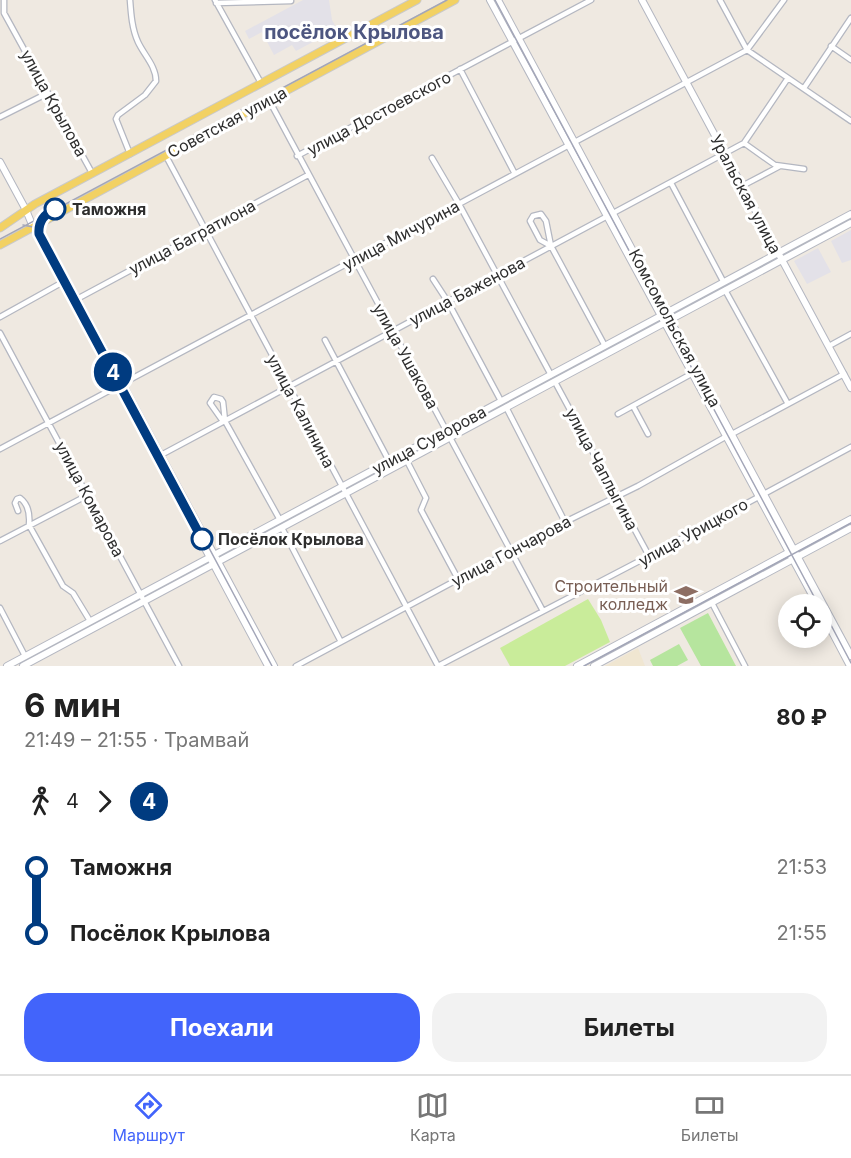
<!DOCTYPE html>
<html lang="ru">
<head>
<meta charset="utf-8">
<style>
  body { margin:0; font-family:Inter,sans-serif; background:#f2f2f2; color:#222; height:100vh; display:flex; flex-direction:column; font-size:22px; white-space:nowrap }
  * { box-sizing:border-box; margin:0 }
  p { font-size:20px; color:#767676 }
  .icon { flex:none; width:33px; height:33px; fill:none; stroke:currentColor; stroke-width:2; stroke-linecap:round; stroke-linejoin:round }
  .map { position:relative; height:666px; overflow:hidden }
  .details { display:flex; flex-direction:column; background:#fff; flex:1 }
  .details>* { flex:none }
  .badge { padding:0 12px; border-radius:20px; font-size:21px; line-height:39px }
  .tools { position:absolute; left:778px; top:594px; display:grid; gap:12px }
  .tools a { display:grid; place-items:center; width:54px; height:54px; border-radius:50%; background:#fff; box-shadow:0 3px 15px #0003; font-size:30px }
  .map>.badge { position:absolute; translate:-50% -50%; box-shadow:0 0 0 3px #fff }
  .legs { display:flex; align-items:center; gap:9px; height:66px; padding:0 24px; font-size:20px }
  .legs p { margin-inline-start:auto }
  .headline { display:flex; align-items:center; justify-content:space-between; height:102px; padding:0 24px }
  h1 { font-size:33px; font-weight:700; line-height:45px }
  .action { display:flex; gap:12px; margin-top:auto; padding:12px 24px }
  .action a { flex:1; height:69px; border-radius:24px; background:#4264fb; color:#fff; font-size:24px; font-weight:700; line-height:69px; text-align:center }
  .action a+a { background:#f2f2f2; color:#222 }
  ul { padding:0 24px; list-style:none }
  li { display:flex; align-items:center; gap:21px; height:66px; font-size:22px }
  li i { display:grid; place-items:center; width:9px; height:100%; margin:0 8px; background:currentColor }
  li i::after { content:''; width:15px; height:15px; margin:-8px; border:4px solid; border-radius:50%; background:#fff }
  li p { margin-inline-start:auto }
  li:first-child i { background:linear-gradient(#0000 50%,currentColor 0) }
  li:last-child i { background:linear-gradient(currentColor 50%,#0000 0) }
  .menu { display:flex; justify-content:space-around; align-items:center; height:84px; border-top:2px solid #e0e0e0; background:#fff; font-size:16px; color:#767676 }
  .menu a { display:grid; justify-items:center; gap:3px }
  .menu .selected { color:#4264fb }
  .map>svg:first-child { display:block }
  .industrial { fill:#e3e1e8 }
  .education { fill:#f0e6d1 }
  .green { fill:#b6e59e }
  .pitch { fill:#c9ec9a }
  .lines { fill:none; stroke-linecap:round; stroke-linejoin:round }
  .street-casing { stroke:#b4b7c1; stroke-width:7 }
  .secondary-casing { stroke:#b4b7c1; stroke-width:8 }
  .primary-casing { stroke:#c9c9c9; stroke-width:9 }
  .street { stroke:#fff; stroke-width:4.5 }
  .secondary { stroke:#fff; stroke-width:6 }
  .primary { stroke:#f2d163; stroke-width:7 }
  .tram { stroke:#a3a6b8; stroke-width:1.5 }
  .line-1-casing { stroke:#fff; stroke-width:14 }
  .line-1 { stroke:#003b80; stroke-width:9 }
  .stop-1-dot { fill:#fff; stroke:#003b80; stroke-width:3 }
  .labels { text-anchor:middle; stroke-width:6; stroke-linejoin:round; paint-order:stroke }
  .street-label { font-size:16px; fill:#2e2e2e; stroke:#fff }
  .stop-label { font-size:16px; font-weight:bold; fill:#2e2e2e; stroke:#fff; text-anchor:start }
  .education-label { font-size:16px; fill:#785e54; stroke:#fff; text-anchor:end }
  .quarter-label { font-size:20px; font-weight:bold; fill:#4d5680; stroke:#fff }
</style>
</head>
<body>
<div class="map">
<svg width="851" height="666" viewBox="0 0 851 666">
  <rect width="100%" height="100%" fill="#efe9e1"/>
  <path class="industrial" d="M303 0H329L332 20 337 29 296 51 292 45 274 55 262 32 249 39 245 31Z
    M851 230V260L842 263 831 241Z
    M818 248 831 272 807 284 794 261Z"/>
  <path class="education" d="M638 648 645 666H605Z"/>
  <path class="green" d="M708 613 736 666H701L680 628Z
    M679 644 688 660 677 666H653L650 660Z"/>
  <path class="pitch" d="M588 599 601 620 610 642 565 666H510L500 648Z"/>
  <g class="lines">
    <g class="street-casing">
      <path id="street" d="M4 0V13L92 173
        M215 0 261 83
        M720 0 747 50 851 121
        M216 3 291 1
        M831 46 851 60
        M460 69 515 174
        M804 88 851 18
        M269 100 543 611
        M0 117 48 93
        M744 143 775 165 804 169
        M130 154 116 119 118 115 145 95 156 81C156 66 144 55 138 42 132 29 131 14 130 0
        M166 156 438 666
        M297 156 591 0
        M432 158 459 204 551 375
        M671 183 723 281
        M742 186 780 166
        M551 246 540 240 530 221 533 216 541 214 546 221 551 246 605 346
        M433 279 448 302 501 401
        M725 290 788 404
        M77 299 308 175
        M0 317 63 282
        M0 333 179 666
        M325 340 389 461
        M829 346 851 334
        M555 382 649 556
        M633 406 648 434
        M506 407 565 522
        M618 414 693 373
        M225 421 222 420 210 403 214 397 221 399 223 402 225 421 280 520
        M732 434 844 374
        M0 449 747 50 784 0
        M161 455 744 143 788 78
        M407 461 426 498 421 510 458 579
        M18 511 15 503 17 499 20 498C28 504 30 515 29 525L63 586 73 593 90 621
        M282 528 341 642
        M0 541 88 495
        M712 603 745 666
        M0 608 25 656
        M296 666 565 522 638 486 727 436
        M438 666 649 556 851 447"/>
    </g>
    <g class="secondary-casing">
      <path id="secondary" d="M490 0 817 604
        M498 0 851 656
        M642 0 851 388
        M0 162 26 210 33 227 268 666
        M36 223 274 666
        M822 613 850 666
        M7 666 851 214
        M23 666 851 223
        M577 666 851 519
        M594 666 851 528"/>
    </g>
    <g class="primary-casing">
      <path id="primary" d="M0 228 35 204 417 0
        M0 245 455 0"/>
    </g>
    <use href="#street" class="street"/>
    <use href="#secondary" class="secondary"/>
    <use href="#primary" class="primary"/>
    <path class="tram" d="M495 0 818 604
      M23 225 33 227 41 233 272 666
      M0 239 447 0
      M822 608 851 663
      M584 666 851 523"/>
  </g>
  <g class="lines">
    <g class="line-1-casing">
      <path id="line-1" d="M55 209C44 214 38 222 39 234L202 539"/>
    </g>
    <use href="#line-1" class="line-1"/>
  </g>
  <defs>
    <g id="university-bare" transform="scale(1.8)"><path d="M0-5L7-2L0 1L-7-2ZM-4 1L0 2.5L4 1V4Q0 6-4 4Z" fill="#8d6e63" stroke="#fff" stroke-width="2.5" paint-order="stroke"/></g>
  </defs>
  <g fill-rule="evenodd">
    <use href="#university-bare" x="686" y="595"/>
  </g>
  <g class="stop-1-dot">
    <circle cx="55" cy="209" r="10"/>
    <circle cx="202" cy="539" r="10"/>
  </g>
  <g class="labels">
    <g class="street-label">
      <text transform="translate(54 103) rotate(61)" y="6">улица Крылова</text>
      <text transform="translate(379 113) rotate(-28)" y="6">улица Достоевского</text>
      <text transform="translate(227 122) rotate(-28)" y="6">Советская улица</text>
      <text transform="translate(746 194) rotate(62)" y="6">Уральская улица</text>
      <text transform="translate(401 235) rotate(-28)" y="6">улица Мичурина</text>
      <text transform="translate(192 237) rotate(-28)" y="6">улица Багратиона</text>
      <text transform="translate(467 291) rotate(-28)" y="6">улица Баженова</text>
      <text transform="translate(675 328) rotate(62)" y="6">Комсомольская улица</text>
      <text transform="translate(406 356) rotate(61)" y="6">улица Ушакова</text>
      <text transform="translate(301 411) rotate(62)" y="6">улица Калинина</text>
      <text transform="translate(429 440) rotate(-28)" y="6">улица Суворова</text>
      <text transform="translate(602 469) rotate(62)" y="6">улица Чаплыгина</text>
      <text transform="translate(90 499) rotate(62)" y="6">улица Комарова</text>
      <text transform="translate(693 532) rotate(-29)" y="6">улица Урицкого</text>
      <text transform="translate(511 551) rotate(-28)" y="6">улица Гончарова</text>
    </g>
    <g class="stop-label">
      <text x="72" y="215">Таможня</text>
      <text x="218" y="545">Посёлок Крылова</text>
    </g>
    <g class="education-label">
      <text x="668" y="592">Строительный<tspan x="668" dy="18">колледж</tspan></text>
    </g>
    <g class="quarter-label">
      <text x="354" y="39">посёлок Крылова</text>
    </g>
  </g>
</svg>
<div class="tools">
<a><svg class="icon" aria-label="locate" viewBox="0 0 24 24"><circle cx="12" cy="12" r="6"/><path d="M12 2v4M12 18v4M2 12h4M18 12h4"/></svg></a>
</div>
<b class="badge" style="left:113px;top:372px;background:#003b80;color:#fff">4</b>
</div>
<section class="details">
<div class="headline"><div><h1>6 мин</h1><p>21:49 – 21:55 · Трамвай</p></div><b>80 ₽</b></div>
<div class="legs"><svg class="icon" aria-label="walk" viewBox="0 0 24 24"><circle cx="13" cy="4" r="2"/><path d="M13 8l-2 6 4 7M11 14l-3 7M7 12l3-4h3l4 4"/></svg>4<svg class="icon" aria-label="forward" viewBox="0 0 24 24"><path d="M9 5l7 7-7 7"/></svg><b class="badge" style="background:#003b80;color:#fff">4</b></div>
<ul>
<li><i style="color:#003b80"></i><b>Таможня</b><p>21:53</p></li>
<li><i style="color:#003b80"></i><b>Посёлок Крылова</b><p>21:55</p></li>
</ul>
<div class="action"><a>Поехали</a><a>Билеты</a></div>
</section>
<nav class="menu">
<a class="selected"><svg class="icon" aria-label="directions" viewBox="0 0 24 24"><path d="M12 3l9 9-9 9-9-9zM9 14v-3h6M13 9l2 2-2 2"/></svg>Маршрут</a>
<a><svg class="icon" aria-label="map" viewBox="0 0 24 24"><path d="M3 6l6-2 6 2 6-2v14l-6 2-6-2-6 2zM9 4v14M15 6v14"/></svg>Карта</a>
<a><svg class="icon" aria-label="tickets" viewBox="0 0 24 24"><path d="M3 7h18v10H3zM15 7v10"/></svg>Билеты</a>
</nav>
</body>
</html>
